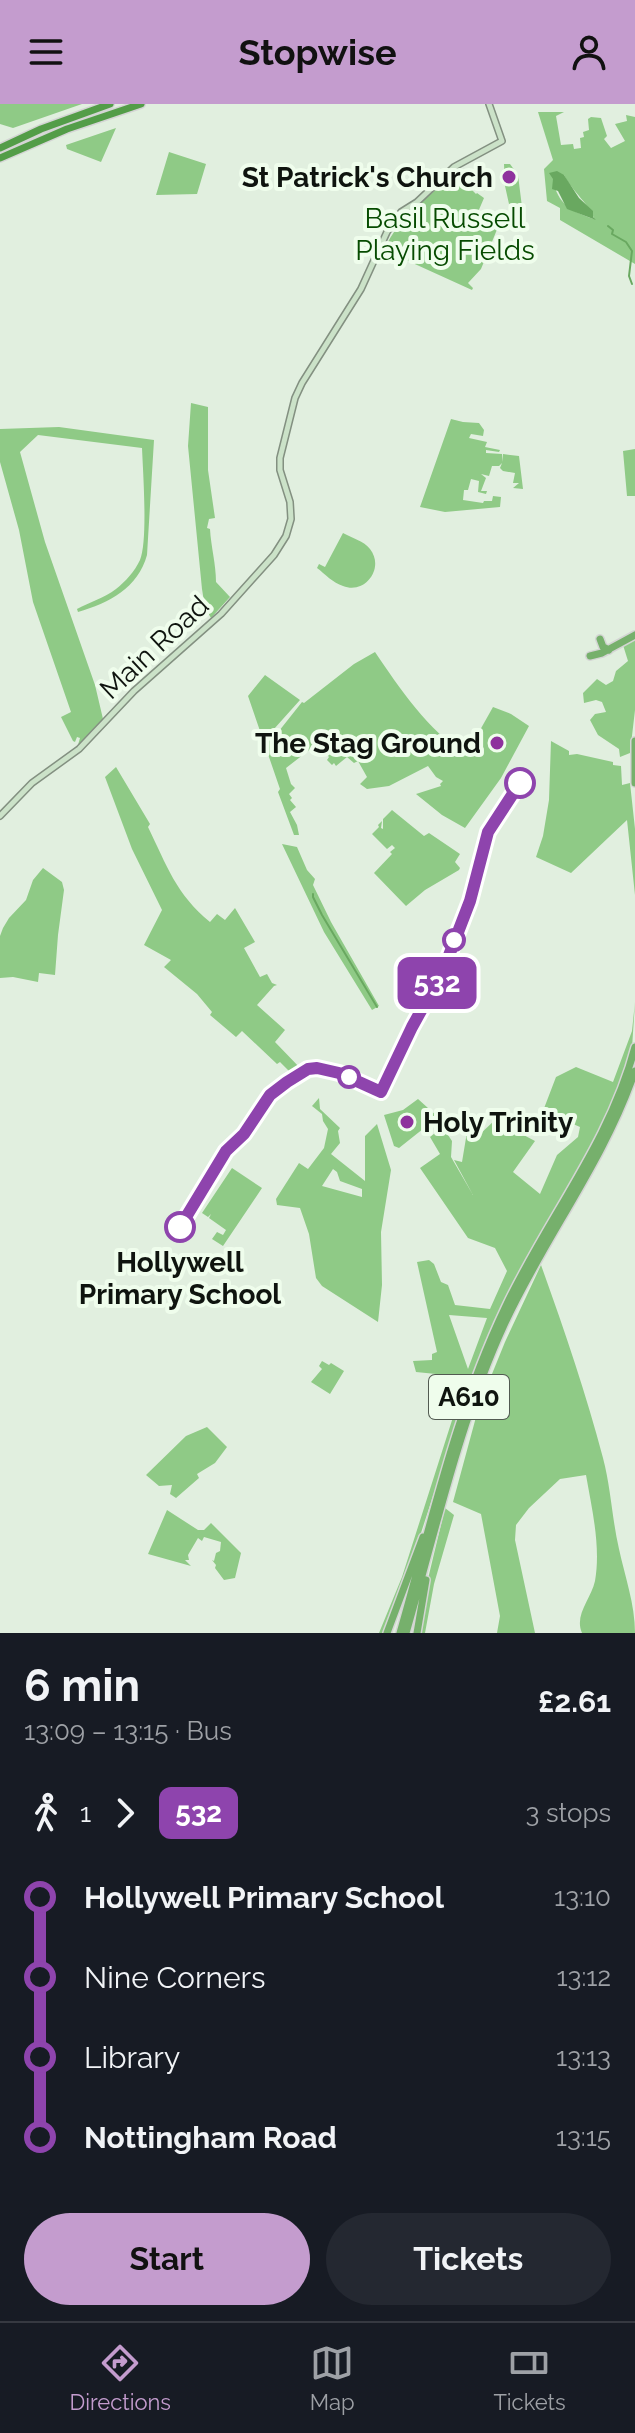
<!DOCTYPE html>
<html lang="en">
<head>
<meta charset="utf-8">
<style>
  body { margin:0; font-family:Raleway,sans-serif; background:#242831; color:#f1f3f6; height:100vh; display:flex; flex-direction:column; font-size:30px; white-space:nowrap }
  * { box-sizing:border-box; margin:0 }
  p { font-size:26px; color:#9ea1a6 }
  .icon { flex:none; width:44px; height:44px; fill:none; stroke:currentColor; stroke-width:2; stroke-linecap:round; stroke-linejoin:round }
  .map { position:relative; height:1529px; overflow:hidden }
  .details { display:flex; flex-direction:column; background:#171b24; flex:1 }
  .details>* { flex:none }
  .badge { padding:0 16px; border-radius:12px; font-size:28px; line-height:52px }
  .map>.badge { position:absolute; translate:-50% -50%; box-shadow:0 0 0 4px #fff }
  .legs { display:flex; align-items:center; gap:12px; height:88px; padding:0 24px; font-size:26px }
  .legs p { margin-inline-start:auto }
  .overview { display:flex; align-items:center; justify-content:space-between; height:136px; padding:0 24px }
  h1 { font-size:44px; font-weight:700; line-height:60px }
  .action { display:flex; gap:16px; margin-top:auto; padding:16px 24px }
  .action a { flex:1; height:92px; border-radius:48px; background:#c49cce; color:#111; font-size:32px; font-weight:700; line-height:92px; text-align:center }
  .action a+a { background:#242831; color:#f1f3f6 }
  ul { padding:0 24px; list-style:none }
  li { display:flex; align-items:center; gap:28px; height:80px; font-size:30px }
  li i { display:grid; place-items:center; width:12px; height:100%; margin:0 10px; background:currentColor }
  li i::after { content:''; width:20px; height:20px; margin:-10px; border:6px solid; border-radius:50%; background:#171b24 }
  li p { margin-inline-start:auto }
  li:first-child i { background:linear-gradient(#0000 50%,currentColor 0) }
  li:last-child i { background:linear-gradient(currentColor 50%,#0000 0) }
  header { display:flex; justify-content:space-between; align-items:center; height:104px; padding:0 24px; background:#c49cce; color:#111; font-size:36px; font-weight:700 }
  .tab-bar { display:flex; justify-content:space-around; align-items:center; height:112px; border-top:2px solid #363941; background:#171b24; font-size:22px; color:#9ea1a6 }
  .tab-bar a { display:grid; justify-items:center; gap:4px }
  .tab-bar .on { color:#c49cce }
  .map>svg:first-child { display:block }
  .green { fill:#8fca86; fill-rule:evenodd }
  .water { fill:#69a860 }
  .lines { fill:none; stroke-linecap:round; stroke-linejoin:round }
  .stream { stroke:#69a860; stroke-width:2 }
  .secondary-casing { stroke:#839081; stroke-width:8 }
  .trunk-casing { stroke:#d4d5d4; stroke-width:10 }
  .motorway-casing { stroke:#d4d5d4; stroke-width:10 }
  .secondary { stroke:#cbe2c8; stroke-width:5 }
  .trunk { stroke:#76b06c; stroke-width:7 }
  .motorway { stroke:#539d48; stroke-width:7 }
  .line-1-casing { stroke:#fff; stroke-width:18 }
  .line-1 { stroke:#8e44ad; stroke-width:12 }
  .poi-dot { fill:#8e329d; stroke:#effdec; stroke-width:3 }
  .stop-1-dot { fill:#fff; stroke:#8e44ad; stroke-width:4 }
  .labels { text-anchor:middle; stroke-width:8; stroke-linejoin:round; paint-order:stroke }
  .shield { fill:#effdec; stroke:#525a51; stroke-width:2 }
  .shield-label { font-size:26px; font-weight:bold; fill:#0f140f }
  .poi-label { font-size:28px; font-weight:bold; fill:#0f140f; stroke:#effdec; text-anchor:end }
  .park-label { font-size:28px; fill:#064b00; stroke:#effdec }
  .street-label { font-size:28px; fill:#0f140f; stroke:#effdec }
  .stop-label { font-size:28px; font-weight:bold; fill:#0f140f; stroke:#effdec }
</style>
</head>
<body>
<header><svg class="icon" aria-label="menu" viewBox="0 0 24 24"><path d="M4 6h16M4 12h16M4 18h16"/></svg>Stopwise<svg class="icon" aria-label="person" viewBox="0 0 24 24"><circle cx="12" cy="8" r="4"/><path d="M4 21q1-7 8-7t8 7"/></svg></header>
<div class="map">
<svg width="635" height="1529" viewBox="0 0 635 1529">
  <rect width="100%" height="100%" fill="#e1efdf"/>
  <path class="green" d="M0 0H82L13 24 0 20Z
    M538 8H564L556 12 561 41 573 40 574 45 581 44 580 34 584 33 583 28 589 26 588 15 591 13 601 14 607 32 604 35 611 44 625 37 615 20 627 17 626 11 635 13V160L560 116V104L547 97 544 65 553 56ZM564 71C572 87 591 102 594 115 572 108 557 100 553 75Z
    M116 24 101 58 67 45 66 41Z
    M169 48 206 60 197 90 156 91Z
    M504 60H510L518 71 522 103 509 100 505 82Z
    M455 69 476 90 477 89 484 94 478 108 498 123 481 165 468 179 473 184 472 186 384 146C399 112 428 94 455 69Z
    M191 299 208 303V366L215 414 209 415 207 424 210 425C211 443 216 460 216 478L230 493 211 514 205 504 202 485 188 342Z
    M451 315 463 318 479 319 484 326 483 332 471 330 469 334 487 338 485 343 500 346 499 348 486 346V349L502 350V358L503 350 519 352 523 385 513 384 519 379H513L515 369 503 367 500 364 502 359 499 362H492L489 372 481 370 486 374 481 387H487L486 390 478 388 479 377 471 375 468 386H464L463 396 483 399 484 397H492L493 392 501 393 500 403 445 408 420 403Z
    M59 323 154 336 147 451C138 484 109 499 78 508L77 505C90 498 104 494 116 485 125 478 135 467 140 456 148 437 143 368 142 344L38 331 20 348 45 438 95 581 103 615 78 641 80 634 77 633 75 638 73 637 61 613 71 608 33 498 19 426 0 358V325Z
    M635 345V392H627L623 347Z
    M343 429C352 434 364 437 370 445 385 464 365 491 343 482 333 479 325 470 317 464L319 460 325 463Z
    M635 534V606L630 649 620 653 619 645 598 631 590 616 595 610 606 608 602 598 596 596 584 599 583 589 597 575 606 581 613 577 616 567 628 557 623 541Z
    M375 548C400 585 428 626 466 651L493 603 511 610 529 622 501 674 465 724 442 711 416 690 441 682 440 680 443 677 436 673 428 662 389 682 367 685 360 680 367 673 358 657 354 659 347 653 336 662 334 659 332 661 327 656 329 653 317 640 286 664 291 680 295 684 289 690 292 694 290 696 296 703 290 708 297 721 299 731H294L278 688 280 685 248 592 265 571 300 596 274 625 279 627 302 598 304 599 354 560Z
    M551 637 569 647V651L577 650 613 658V661L621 662 622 681 630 679 635 725V791L627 716 571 769 536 753 543 732 549 696Z
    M116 663 150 720 148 723C167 762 176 790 210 818L217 810 225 816 235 804 255 838 244 844 260 873 267 870 272 879 277 881 274 882 257 901 285 926 275 938 302 966 293 971 280 958 277 960 242 927 236 933 210 911 212 908 197 890 164 863 171 856 144 841 162 806 132 745 105 673Z
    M392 706 424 732 429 729 460 750 455 758 460 764 459 766 425 786 406 802 374 769 392 750 390 748 395 744 392 741 387 745 372 730 379 723 378 721 382 717 381 724 383 725V715Z
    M282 740 297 743 307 766 315 775 313 781 331 818 379 902 372 906 324 828Z
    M43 764 62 778 64 786 58 831 55 871 39 869 38 878 13 873 0 874V832L3 824 9 814 26 796 33 776Z
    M635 898 632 944 613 1000 588 1052 519 1167 494 1219 460 1309 419 1435 385 1529H379L402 1473 454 1310H457L460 1299 455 1296 454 1287 451 1285 443 1290 436 1270 416 1268 413 1257 432 1256V1250L437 1248 417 1158 429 1156 434 1160 441 1178 448 1181 455 1201 490 1205 507 1167 495 1144 468 1134 420 1064 440 1050 430 1033 440 1025 437 1021 440 1019 452 1037 451 1053 473 1091 454 1056 462 1058 467 1028 479 1031 495 1016 535 1037 513 1068 540 1090 557 1051 578 1033 580 1023 543 1007 556 973 576 963 613 978 632 927ZM449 1211 487 1214 468 1265Z
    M319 994 320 1005 340 1024 338 1027 340 1039 331 1050 365 1077V1032L377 1020 391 1066 381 1128 382 1181 378 1218 322 1182 316 1174 309 1130 300 1104 277 1101 276 1095 299 1059 308 1065 324 1044 328 1025 323 1017 322 1010 312 1002ZM333 1065 337 1068 340 1077 362 1085V1093L322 1082Z
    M418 995 438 1013 399 1044 394 1042 384 1011 403 1006Z
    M232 1064 262 1084 223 1142 212 1135 217 1128 223 1131 226 1126 209 1114 211 1110 208 1113 202 1109Z
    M541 1161C564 1225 586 1289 603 1354 611 1384 612 1415 619 1445 625 1473 635 1500 635 1529H582C574 1511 591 1495 595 1477 601 1443 592 1405 586 1371L560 1375 529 1404 516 1421 515 1436 535 1529H497L500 1512 481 1410 453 1398 479 1302 505 1238Z
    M322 1257 329 1261 331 1259 344 1267 330 1290 311 1278 322 1265 319 1262Z
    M207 1323 227 1343 215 1359 197 1370 199 1374 176 1394 170 1390 172 1381 159 1382 146 1371 186 1332Z
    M445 1404 454 1411 434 1480 425 1529H419L427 1479Z
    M167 1406 198 1426H204L211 1419 241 1449 235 1474 224 1476 215 1464 216 1461 212 1456 214 1457 216 1449 220 1447 221 1438 204 1433 202 1437 198 1434 188 1451 189 1456H185L191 1462 148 1450Z"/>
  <path class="water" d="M557 67 564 71 579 94 593 107V113L596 116 567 105 558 87 552 85 553 75 549 69Z"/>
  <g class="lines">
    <path class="stream" d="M608 122 613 126 612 130 626 138 632 147 629 172 632 180
      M313 790V793L322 811 377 903"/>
    <g class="secondary-casing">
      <path id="secondary" d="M0 712 32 679 79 645 134 587 221 510 274 451 286 432 291 415 290 398 280 366V354L295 294 302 279 361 185 387 128 401 108 417 98 454 63 502 37 489 0"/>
    </g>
    <g class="trunk-casing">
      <path id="trunk" d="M600 535 603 543 609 546
        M590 552 602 549 635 531
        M635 637V679
        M387 1529 423 1433
        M400 1529C431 1420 456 1307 505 1204 546 1116 610 1039 635 943
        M406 1529C436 1426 459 1319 504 1221 544 1134 604 1058 635 967
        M417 1529 426 1476"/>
    </g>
    <g class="motorway-casing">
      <path id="motorway" d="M0 44 41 25 110 0
        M0 54 67 25 141 0"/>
    </g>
    <use href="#secondary" class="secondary"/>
    <use href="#trunk" class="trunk"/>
    <use href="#motorway" class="motorway"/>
  </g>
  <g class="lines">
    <g class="line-1-casing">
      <path id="line-1" d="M180 1123 226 1047 244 1030 270 991 287 978 308 965 317 964 339 969 381 988 412 923 443 867 470 797 488 728 520 679"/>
    </g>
    <use href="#line-1" class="line-1"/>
  </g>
  <g class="poi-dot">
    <circle cx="509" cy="73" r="8"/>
    <circle cx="497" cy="639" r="8"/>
    <circle cx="407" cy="1018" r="8"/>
  </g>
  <g class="stop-1-dot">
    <circle cx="520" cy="679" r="14"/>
    <circle cx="454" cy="836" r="10"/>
    <circle cx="349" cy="973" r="10"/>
    <circle cx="180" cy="1123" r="14"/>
  </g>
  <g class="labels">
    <rect class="shield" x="429" y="1271" width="80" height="44" rx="6"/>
    <g class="shield-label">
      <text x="469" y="1302">A610</text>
    </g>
    <g class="poi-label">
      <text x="493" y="83">St Patrick's Church</text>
      <text x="481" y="649">The Stag Ground</text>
      <text x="423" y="1028" text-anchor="start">Holy Trinity</text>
    </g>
    <g class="park-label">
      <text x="445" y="124">Basil Russell<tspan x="445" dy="32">Playing Fields</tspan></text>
    </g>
    <g class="street-label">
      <text transform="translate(154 543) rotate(-43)" y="10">Main Road</text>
    </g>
    <g class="stop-label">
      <text x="180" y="1168">Hollywell<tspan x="180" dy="32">Primary School</tspan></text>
    </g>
  </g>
</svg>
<b class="badge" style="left:437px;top:879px;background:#8e44ad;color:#fff">532</b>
</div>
<section class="details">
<div class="overview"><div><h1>6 min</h1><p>13:09 – 13:15 · Bus</p></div><b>£2.61</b></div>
<div class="legs"><svg class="icon" aria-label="walk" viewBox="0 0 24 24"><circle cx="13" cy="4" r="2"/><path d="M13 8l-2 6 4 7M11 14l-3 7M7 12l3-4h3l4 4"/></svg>1<svg class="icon" aria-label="forward" viewBox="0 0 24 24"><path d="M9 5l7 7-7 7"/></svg><b class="badge" style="background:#8e44ad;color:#fff">532</b><p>3 stops</p></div>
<ul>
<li><i style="color:#8e44ad"></i><b>Hollywell Primary School</b><p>13:10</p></li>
<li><i style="color:#8e44ad"></i><span>Nine Corners</span><p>13:12</p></li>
<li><i style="color:#8e44ad"></i><span>Library</span><p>13:13</p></li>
<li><i style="color:#8e44ad"></i><b>Nottingham Road</b><p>13:15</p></li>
</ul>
<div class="action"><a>Start</a><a>Tickets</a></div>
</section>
<nav class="tab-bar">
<a class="on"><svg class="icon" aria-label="directions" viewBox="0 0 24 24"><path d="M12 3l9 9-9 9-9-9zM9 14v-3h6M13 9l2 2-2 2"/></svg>Directions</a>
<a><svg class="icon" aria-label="map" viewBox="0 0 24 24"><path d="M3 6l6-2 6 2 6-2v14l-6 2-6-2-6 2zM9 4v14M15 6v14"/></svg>Map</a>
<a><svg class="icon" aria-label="tickets" viewBox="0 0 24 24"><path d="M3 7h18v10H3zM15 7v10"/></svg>Tickets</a>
</nav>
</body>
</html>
